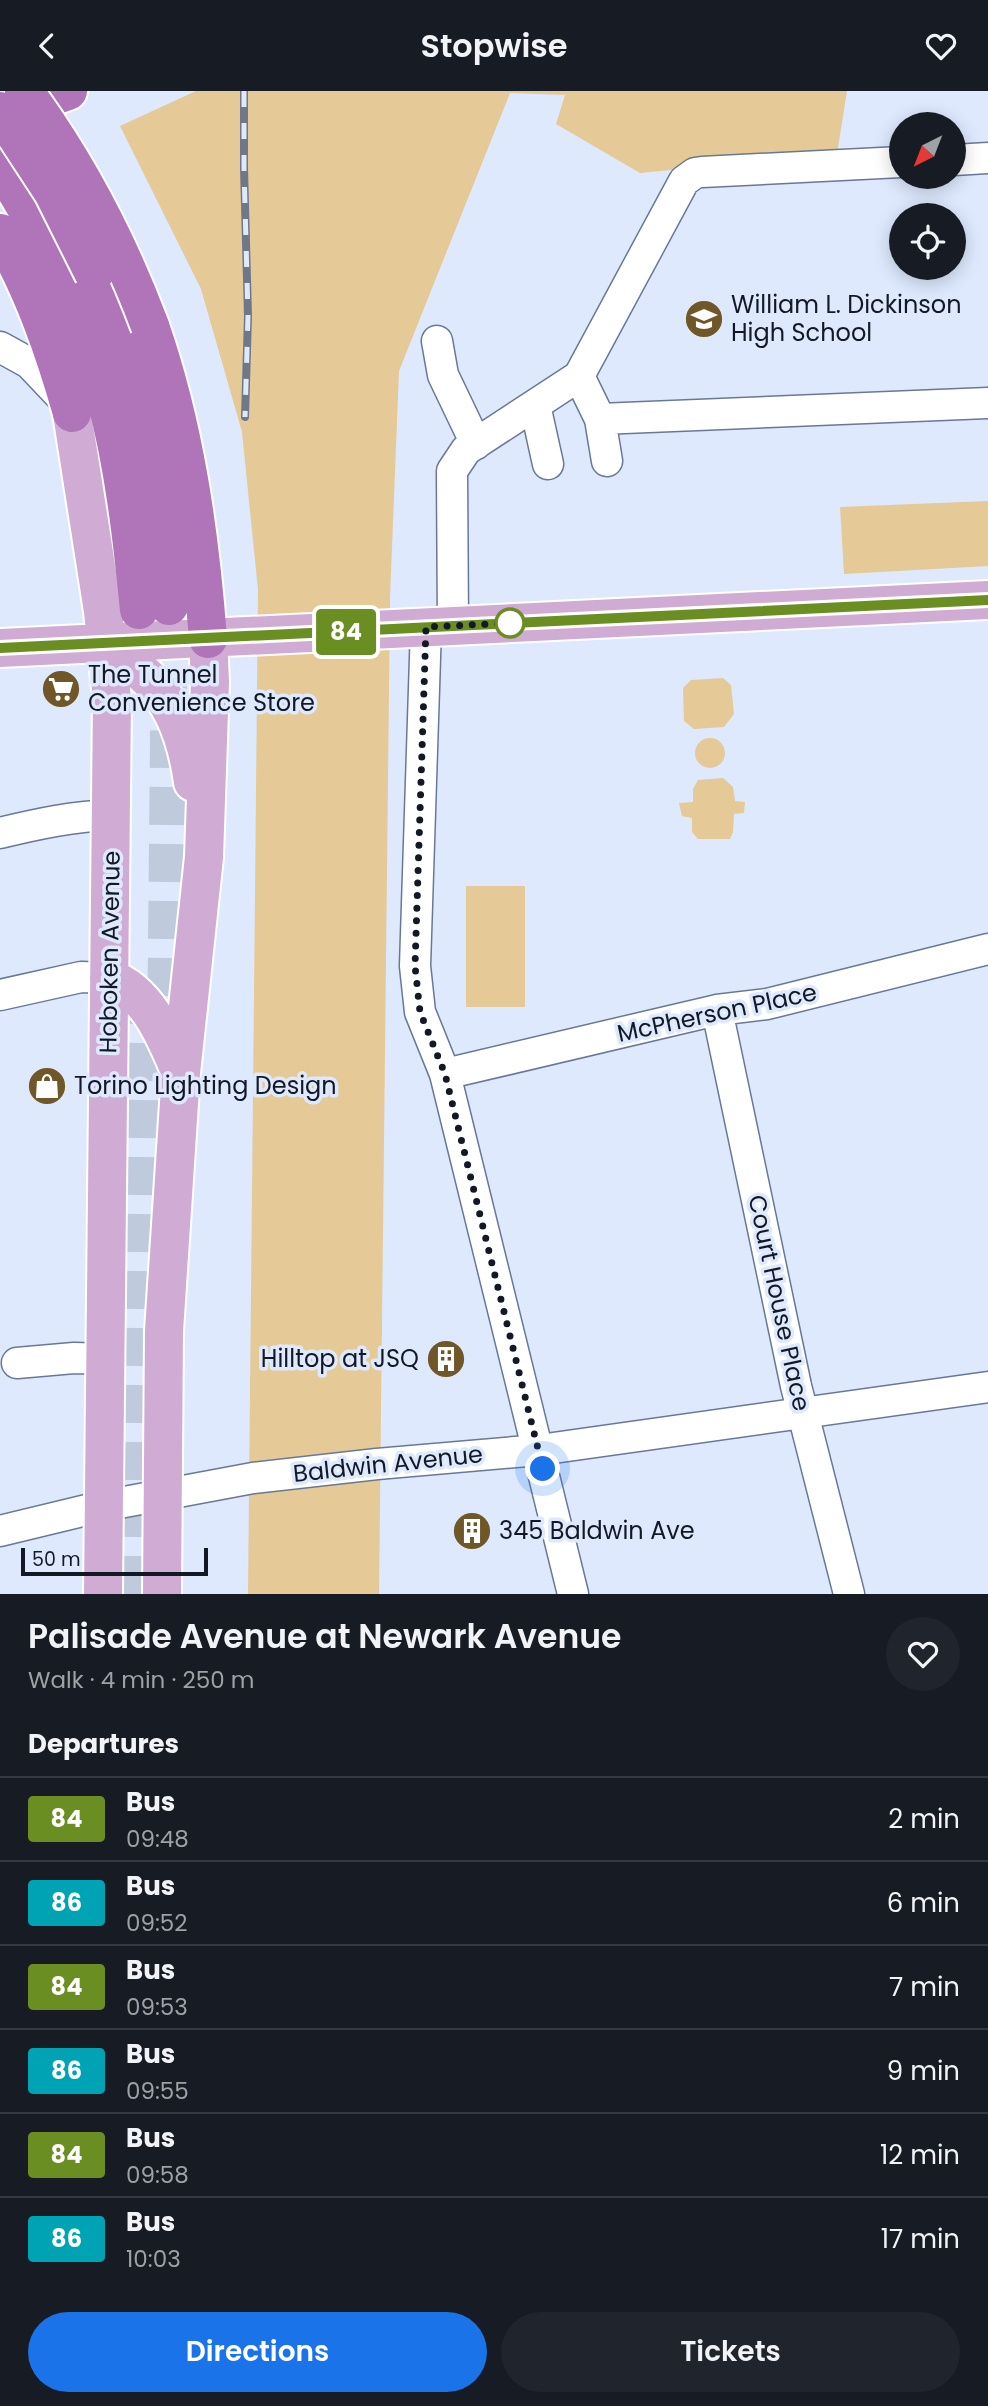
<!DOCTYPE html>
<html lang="en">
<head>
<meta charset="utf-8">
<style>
  body { margin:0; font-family:Poppins,sans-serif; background:#20242c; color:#f1f3f6; height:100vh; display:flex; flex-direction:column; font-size:26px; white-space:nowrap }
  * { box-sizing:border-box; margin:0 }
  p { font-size:23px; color:#9ea1a6 }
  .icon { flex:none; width:38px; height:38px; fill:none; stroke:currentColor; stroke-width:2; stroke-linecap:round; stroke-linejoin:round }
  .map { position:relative; height:1503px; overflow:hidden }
  .drawer { display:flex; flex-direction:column; background:#171b24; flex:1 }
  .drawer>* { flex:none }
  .badge { padding:0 14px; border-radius:5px; font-size:24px; line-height:46px }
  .needle { width:46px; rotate:222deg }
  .tools { position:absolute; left:889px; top:21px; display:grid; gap:14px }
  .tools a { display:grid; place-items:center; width:77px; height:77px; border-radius:50%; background:#171b24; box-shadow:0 4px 18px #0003; font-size:35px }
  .scale { position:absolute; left:21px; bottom:18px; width:187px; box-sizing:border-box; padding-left:7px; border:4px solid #121925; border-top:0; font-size:19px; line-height:24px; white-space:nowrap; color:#121925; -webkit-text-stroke:5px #dee9fe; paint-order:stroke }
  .you { position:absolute; width:35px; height:35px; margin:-18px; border:5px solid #fff; border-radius:50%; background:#1a73e8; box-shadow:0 0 0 10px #1a73e833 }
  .map>.badge { position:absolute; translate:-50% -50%; box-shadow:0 0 0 4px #fff }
  h2 { padding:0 28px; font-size:26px; line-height:63px }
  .round { display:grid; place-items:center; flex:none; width:74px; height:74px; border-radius:37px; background:#20242c }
  .headline { display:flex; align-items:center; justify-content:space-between; height:119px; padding:0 28px }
  h1 { font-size:33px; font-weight:600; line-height:52px }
  .primary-button { display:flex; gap:14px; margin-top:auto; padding:14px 28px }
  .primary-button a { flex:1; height:80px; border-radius:42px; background:#1a73e8; color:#fff; font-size:28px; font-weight:600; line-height:80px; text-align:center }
  .primary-button a+a { background:#20242c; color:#f1f3f6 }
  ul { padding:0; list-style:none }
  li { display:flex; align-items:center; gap:21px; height:84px; padding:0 28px; border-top:2px solid #363941 }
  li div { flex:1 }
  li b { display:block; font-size:26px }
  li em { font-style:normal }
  li .badge { min-width:77px; font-weight:700; text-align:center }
  header { display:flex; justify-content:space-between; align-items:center; height:91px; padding:0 28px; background:#171b24; font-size:32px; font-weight:600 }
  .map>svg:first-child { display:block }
  .green { fill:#e5c996 }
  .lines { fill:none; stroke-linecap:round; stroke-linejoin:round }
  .highway-tunnel { stroke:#bfcadd; stroke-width:38; stroke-dasharray:38 19; stroke-linecap:butt }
  .minor-casing { stroke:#687897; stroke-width:33 }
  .major-casing { stroke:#fff; stroke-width:42 }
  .highway-casing { stroke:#fff; stroke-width:42 }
  .minor { stroke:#fff; stroke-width:30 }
  .major { stroke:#d0acd5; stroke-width:38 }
  .highway { stroke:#b074b9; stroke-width:38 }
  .rail-casing { stroke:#6f7788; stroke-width:8 }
  .rail { stroke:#dee9fe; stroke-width:5; stroke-dasharray:16; stroke-linecap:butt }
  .highway-bridge-casing { stroke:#fff; stroke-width:42; stroke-linecap:butt }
  .highway-bridge { stroke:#b074b9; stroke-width:38 }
  .line-casing { stroke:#fff; stroke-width:16 }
  .line { stroke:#6b8e23; stroke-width:10 }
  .walk { stroke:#121925; stroke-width:7; stroke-dasharray:0 12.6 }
  .stop-dot { fill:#fff; stroke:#6b8e23; stroke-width:3.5 }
  .labels { text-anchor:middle; stroke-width:7; stroke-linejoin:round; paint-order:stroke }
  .poi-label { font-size:24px; fill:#121925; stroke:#dee9fe; text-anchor:start }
  .street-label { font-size:24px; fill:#121925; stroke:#dee9fe }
</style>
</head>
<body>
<header><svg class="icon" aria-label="back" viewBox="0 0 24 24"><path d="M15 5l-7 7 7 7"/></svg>Stopwise<svg class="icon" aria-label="heart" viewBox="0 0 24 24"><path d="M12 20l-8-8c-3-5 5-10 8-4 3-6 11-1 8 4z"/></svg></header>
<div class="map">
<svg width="988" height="1503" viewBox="0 0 988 1503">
  <rect width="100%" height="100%" fill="#dee9fe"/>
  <path class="green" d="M196 0H847L837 63 640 82 556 33 565 4 510 2 399 280 390 507 379 1503H248L258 499 242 341 201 198 120 35Z
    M988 410V475L844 483 840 416Z
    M723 587 731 594 734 623 724 636 694 638 684 630 683 597 691 589Z
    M695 662a15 15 0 1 1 30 0a15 15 0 1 1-30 0Z
    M723 687 733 696 735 710 745 711 744 722 734 723 733 741 730 748H698L692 741V727L682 725 679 712 693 711V698L698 689Z
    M466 795H525V916H466Z"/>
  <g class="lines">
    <path class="highway-tunnel" d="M166 962 169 649 167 552 169 515
      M135 1503 141 919"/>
    <g class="minor-casing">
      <path id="minor" d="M954 69 988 67
        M437 250 443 284 476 353
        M0 256 29 272 66 311
        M579 285 600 328 607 370
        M535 314 548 373
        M600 328 988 312
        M453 535 452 380 466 359 579 285 684 90 695 82 702 81 901 71
        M426 536 415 875 420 921 445 983 573 1503
        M0 742C37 733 74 725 112 724
        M0 904 81 886 109 887
        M717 919 796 1295 849 1503
        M445 983 717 919 767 913 988 858
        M17 1272 74 1267 107 1268
        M0 1440 103 1415 253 1387 377 1373 539 1359 988 1296"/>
    </g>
    <g class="major-casing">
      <path id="major" d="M72 322 103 520 112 608 103 1503
        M107 553C121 564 136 575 149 588 176 615 188 654 193 691
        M0 557 988 509
        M109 887C149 902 165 945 181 982
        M162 1503 164 1240 181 982 204 766 210 591 208 548"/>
    </g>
    <g class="highway-casing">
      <path id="highway" d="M2 24 68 0
        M0 75C47 145 84 226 106 308 124 376 132 448 139 519
        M0 142C33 198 54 259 72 322
        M94 183C110 222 126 262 137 304 155 373 162 444 169 515
        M150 235C185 335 200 442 208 548"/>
    </g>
    <use href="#minor" class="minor"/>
    <use href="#major" class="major"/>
    <use href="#highway" class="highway"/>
    <g class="rail-casing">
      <path id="rail" d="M244 0V77L248 225 245 326"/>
    </g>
    <use href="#rail" class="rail"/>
    <g class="highway-bridge-casing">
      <path id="highway-bridge" d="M24 0C78 73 118 150 150 235
        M0 20 53 101 94 183"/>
    </g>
    <use href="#highway-bridge" class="highway-bridge"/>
  </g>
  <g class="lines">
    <g class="line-casing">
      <path id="line" d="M0 557 988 509"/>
    </g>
    <use href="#line" class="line"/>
    <path class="walk" d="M510 532 426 536 415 875 420 921 445 983 543 1378"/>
  </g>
  <defs>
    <g id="school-disc" transform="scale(2.0125)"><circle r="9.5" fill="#6f5727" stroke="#dee9fe"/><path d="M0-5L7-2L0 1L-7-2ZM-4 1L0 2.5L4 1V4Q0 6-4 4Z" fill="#fff"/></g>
    <g id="supermarket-disc" transform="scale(2.0125)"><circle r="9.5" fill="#6f5727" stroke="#dee9fe"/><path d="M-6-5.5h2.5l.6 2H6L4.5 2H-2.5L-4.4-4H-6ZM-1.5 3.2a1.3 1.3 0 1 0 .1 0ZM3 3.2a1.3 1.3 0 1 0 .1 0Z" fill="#fff"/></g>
    <g id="shop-disc" transform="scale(2.0125)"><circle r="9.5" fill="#6f5727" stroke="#dee9fe"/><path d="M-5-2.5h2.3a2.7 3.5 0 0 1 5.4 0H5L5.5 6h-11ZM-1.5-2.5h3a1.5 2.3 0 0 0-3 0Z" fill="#fff"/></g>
    <g id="building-disc" transform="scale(2.0125)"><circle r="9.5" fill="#6f5727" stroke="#dee9fe"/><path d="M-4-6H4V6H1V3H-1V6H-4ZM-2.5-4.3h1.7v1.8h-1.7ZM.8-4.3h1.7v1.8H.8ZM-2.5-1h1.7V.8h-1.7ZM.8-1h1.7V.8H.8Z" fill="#fff"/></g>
  </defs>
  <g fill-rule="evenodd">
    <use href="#school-disc" x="704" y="228"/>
    <use href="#supermarket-disc" x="61" y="598"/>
    <use href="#shop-disc" x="47" y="995"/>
    <use href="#building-disc" x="446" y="1268"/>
    <use href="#building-disc" x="472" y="1440"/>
  </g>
  <circle class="stop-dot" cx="510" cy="532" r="14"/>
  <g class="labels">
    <g class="poi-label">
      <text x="731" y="222">William L. Dickinson<tspan x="731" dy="28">High School</tspan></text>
      <text x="88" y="592">The Tunnel<tspan x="88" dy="28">Convenience Store</tspan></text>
      <text x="74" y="1003">Torino Lighting Design</text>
      <text x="419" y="1276" text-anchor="end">Hilltop at JSQ</text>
      <text x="499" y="1448">345 Baldwin Ave</text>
    </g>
    <g class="street-label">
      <text transform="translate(110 861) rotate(-89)" y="8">Hoboken Avenue</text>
      <text transform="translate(717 922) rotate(-12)" y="8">McPherson Place</text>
      <text transform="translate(779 1212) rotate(78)" y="8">Court House Place</text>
      <text transform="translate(388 1373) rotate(-6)" y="8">Baldwin Avenue</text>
    </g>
  </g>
</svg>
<div class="tools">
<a><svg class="needle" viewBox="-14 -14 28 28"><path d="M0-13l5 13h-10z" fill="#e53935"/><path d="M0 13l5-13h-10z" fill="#9ea1a6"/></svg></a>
<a><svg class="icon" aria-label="locate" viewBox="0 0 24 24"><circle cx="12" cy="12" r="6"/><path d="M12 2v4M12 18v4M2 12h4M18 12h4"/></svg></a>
</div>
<div class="scale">50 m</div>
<div class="you" style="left:543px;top:1378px"></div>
<b class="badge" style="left:346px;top:541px;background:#6b8e23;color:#fff">84</b>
</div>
<section class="drawer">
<div class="headline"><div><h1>Palisade Avenue at Newark Avenue</h1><p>Walk · 4 min · 250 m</p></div><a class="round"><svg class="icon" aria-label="heart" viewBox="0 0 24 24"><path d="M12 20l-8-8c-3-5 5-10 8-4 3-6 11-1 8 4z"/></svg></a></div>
<h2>Departures</h2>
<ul>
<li><span class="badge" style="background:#6b8e23;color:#fff">84</span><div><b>Bus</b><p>09:48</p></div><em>2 min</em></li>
<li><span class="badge" style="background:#00a3b4;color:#fff">86</span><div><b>Bus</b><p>09:52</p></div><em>6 min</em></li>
<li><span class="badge" style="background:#6b8e23;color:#fff">84</span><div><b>Bus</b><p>09:53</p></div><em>7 min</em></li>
<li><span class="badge" style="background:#00a3b4;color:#fff">86</span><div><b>Bus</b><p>09:55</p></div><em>9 min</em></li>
<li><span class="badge" style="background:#6b8e23;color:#fff">84</span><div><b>Bus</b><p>09:58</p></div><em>12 min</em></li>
<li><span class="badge" style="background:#00a3b4;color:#fff">86</span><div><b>Bus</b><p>10:03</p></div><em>17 min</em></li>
</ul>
<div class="primary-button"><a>Directions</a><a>Tickets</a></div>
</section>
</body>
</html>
